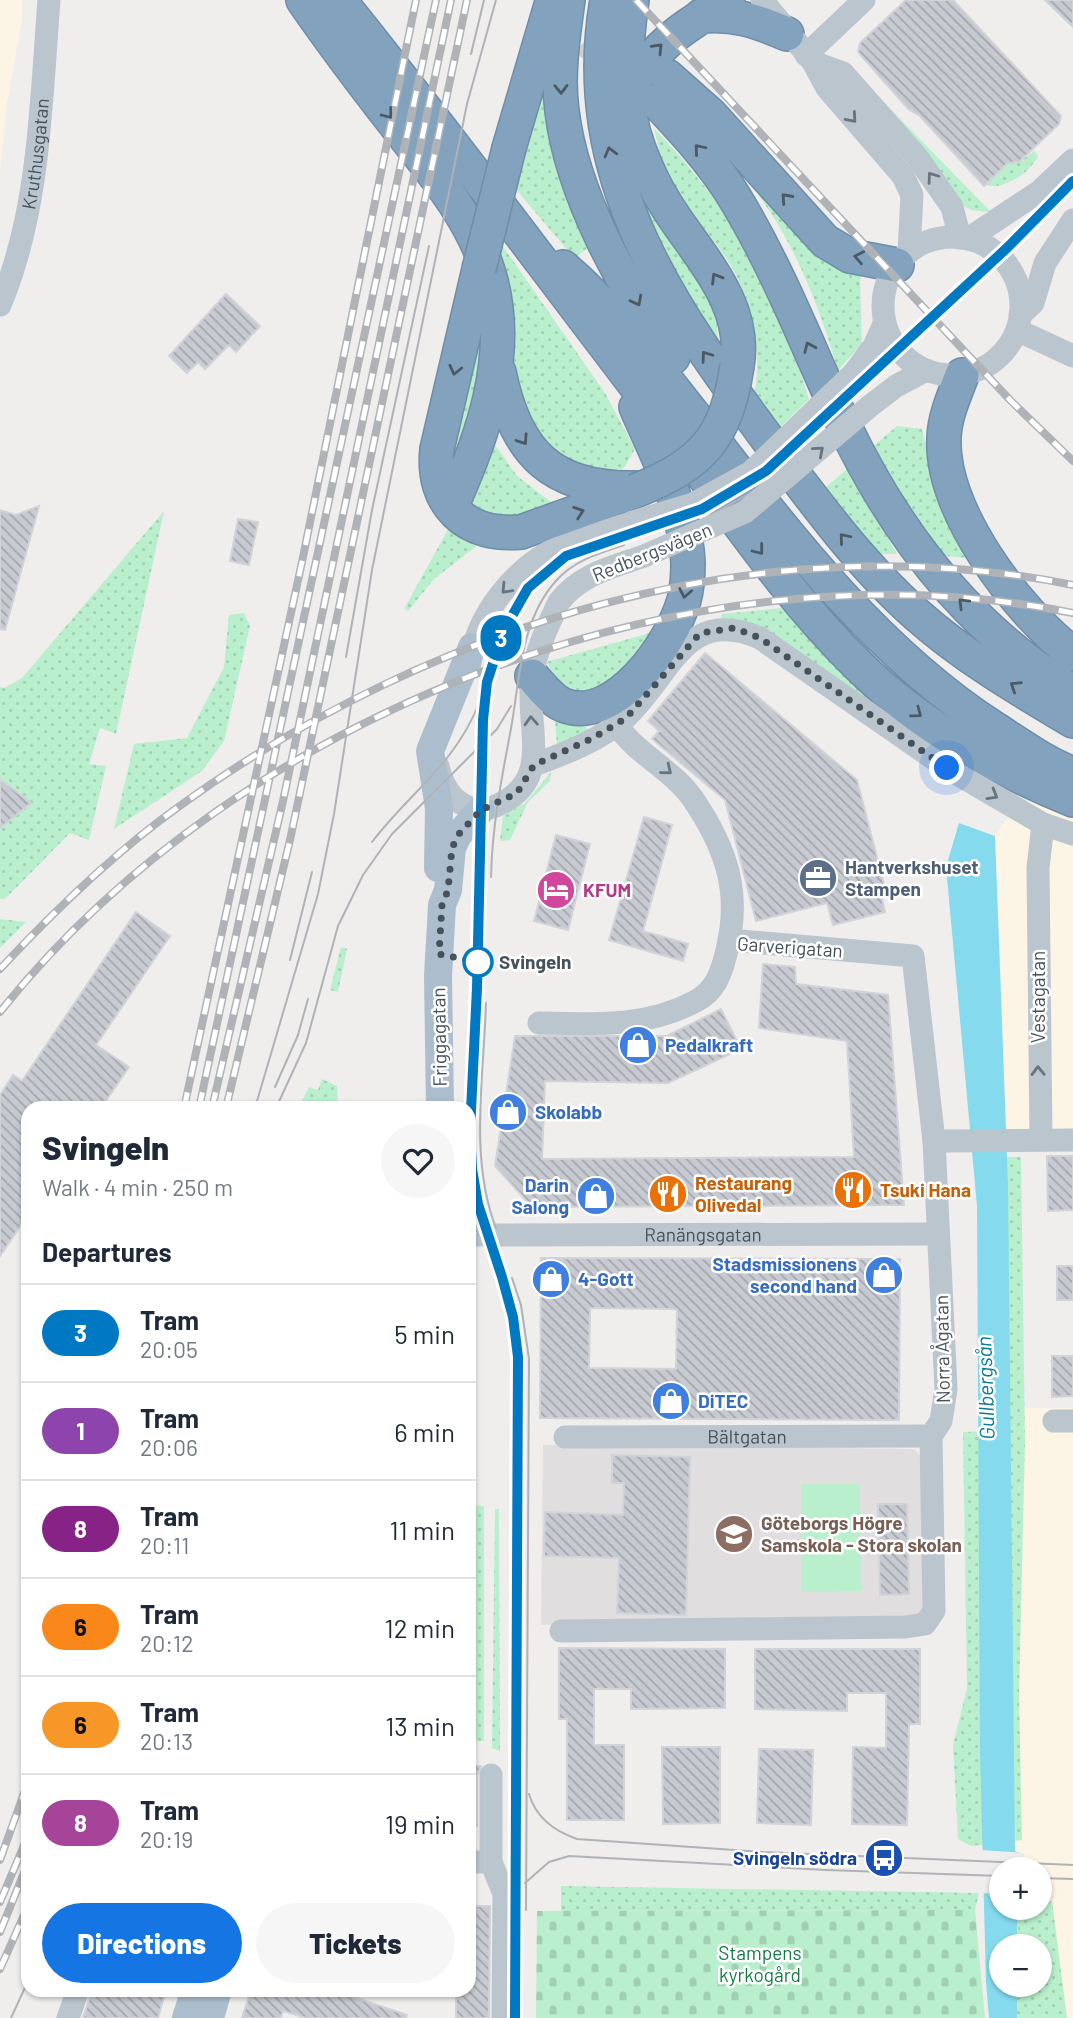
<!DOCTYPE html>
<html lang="en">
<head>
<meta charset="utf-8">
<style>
  body { margin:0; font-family:Barlow,sans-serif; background:#f6f6f7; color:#1f2937; height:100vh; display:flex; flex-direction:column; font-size:26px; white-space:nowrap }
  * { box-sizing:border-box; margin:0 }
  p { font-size:23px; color:#747a83 }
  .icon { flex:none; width:38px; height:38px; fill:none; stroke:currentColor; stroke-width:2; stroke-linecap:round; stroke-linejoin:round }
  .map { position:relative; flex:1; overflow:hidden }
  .side { position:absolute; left:21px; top:1101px; width:455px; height:896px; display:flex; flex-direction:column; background:#fff; border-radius:21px; box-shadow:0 2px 5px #0004 }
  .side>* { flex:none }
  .badge { padding:0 14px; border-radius:23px; font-size:24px; line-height:46px }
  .fabs { position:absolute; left:989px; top:1857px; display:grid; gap:14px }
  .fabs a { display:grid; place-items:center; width:63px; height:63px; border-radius:50%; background:#fff; box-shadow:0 2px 5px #0004; font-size:35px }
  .you { position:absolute; width:35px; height:35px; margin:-18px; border:5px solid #fff; border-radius:50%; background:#1a73e8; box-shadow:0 0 0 10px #1a73e833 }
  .map>.badge { position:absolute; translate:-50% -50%; box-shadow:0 0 0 4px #fff }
  h2 { padding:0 21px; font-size:26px; line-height:63px }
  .round { display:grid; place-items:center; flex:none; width:74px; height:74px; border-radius:37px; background:#f6f6f7 }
  .summary { display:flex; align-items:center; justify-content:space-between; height:119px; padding:0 21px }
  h1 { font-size:33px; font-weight:800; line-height:52px }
  .action { display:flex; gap:14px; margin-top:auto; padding:14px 21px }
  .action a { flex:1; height:80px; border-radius:42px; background:#1575e2; color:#fff; font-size:28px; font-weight:800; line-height:80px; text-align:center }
  .action a+a { background:#f6f6f7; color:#1f2937 }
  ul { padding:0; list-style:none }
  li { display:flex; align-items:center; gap:21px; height:98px; padding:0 21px; border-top:2px solid #e0e1e3 }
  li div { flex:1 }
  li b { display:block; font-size:26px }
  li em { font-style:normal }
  li .badge { min-width:77px; font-weight:700; text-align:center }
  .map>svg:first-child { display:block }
  .commercial { fill:#fcf4e5 }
  .education { fill:#e1dedf }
  .grass { fill:url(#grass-dots) }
  .cemetery { fill:url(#cemetery-stones) }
  .garden { fill:#b9efcc }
  .water { fill:#85dbed }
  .pier { fill:#f0eded }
  .building { fill:url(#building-back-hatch); stroke:#d1d3d9; stroke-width:2; fill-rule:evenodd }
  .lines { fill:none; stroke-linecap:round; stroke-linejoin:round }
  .highway-tunnel { stroke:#ceced0; stroke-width:33; stroke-dasharray:33 17; stroke-linecap:butt }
  .highway-casing { stroke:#6e8da9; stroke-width:36 }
  .minor { stroke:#bbc5cd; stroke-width:23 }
  .major { stroke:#acbecd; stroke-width:28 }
  .highway { stroke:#83a2be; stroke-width:33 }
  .tram { stroke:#afb3b8; stroke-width:2 }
  .rail-casing { stroke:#afb3b8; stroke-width:8 }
  .rail { stroke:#fff; stroke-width:5; stroke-dasharray:16; stroke-linecap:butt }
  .highway-bridge-casing { stroke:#6e8da9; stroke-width:36; stroke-linecap:butt }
  .minor-bridge { stroke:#bbc5cd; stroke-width:23 }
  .highway-bridge { stroke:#83a2be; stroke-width:33 }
  .oneway { stroke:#4b5965 }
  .oneway2 { stroke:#68747d }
  .line-casing { stroke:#fff; stroke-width:16 }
  .line { stroke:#0079c2; stroke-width:10 }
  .walk { stroke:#45515b; stroke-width:7; stroke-dasharray:0 12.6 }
  .stop-dot { fill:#fff; stroke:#0079c2; stroke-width:3.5 }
  .labels { text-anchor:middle; stroke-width:5; stroke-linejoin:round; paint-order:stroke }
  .street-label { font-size:19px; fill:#45515b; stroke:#fff }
  .service-label { font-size:19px; font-weight:bold; fill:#4e5e75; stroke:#fff; text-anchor:start }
  .hotel-label { font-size:19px; font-weight:bold; fill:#b23c85; stroke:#fff; text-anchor:start }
  .stop-label { font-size:19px; font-weight:bold; fill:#45515b; stroke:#fff; text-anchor:start }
  .shop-label { font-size:19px; font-weight:bold; fill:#366cbe; stroke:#fff; text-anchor:start }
  .food-label { font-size:19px; font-weight:bold; fill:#c56008; stroke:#fff; text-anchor:start }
  .education-label { font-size:19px; font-weight:bold; fill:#785e54; stroke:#fff; text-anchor:start }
  .transit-label { font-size:19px; font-weight:bold; fill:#164399; stroke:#fff; text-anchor:end }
  .park-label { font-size:19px; fill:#147d45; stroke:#fff }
  .water-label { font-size:21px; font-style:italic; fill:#0a7b93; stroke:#fff }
</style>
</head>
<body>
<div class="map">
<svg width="1073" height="2018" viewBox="0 0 1073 2018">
  <defs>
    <pattern id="grass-dots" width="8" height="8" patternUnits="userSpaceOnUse" patternTransform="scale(1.75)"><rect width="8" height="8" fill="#b9efcc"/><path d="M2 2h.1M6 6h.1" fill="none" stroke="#a0cfb1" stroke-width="1.8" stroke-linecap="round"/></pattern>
    <pattern id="cemetery-stones" width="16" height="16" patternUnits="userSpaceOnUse" patternTransform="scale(1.75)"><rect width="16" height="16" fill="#b9efcc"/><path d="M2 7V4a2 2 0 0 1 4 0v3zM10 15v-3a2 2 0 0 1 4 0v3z" fill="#a0cfb1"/></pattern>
    <pattern id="building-back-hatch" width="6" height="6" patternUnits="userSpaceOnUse" patternTransform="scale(1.75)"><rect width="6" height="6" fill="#c7cad0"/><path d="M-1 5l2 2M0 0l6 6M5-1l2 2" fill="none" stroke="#a3a6ac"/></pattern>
  </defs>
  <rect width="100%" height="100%" fill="#f0eded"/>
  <path class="commercial" d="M0 0H22V19L7 103 0 171Z
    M1020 799 1073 815V1146H1007L995 836Z
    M1010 1408H1073V2018H1017V1985L1040 1984V1946H1017L1018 1908H1040V1869H1020L1015 1851Z"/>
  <path class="education" d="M543 1445 914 1449 924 1460 927 1607 911 1621 541 1625Z"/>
  <path class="grass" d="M544 70 591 246 574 258 514 187Z
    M873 91 990 211V212L971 210 959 203Z
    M654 128C705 181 755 249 782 318 792 344 800 372 809 399L772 435 752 406C764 355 755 302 726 258 705 227 677 199 663 164 659 153 657 139 654 128Z
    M621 145 708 295 717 325 719 360 677 296Z
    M723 150 831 266 859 270 862 275 860 280 862 344 838 370C821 313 800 255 766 206 753 186 737 169 723 150Z
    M1034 151 1038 156C1031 172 1003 191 986 185L1011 162 1022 160Z
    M500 242 605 393 635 449 624 468C573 479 560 455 523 426L495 265Z
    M481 329 483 359 461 453 451 446Z
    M897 426 922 429 936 492 969 558 932 555 870 449Z
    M491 439 517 476 555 505 513 520 463 506Z
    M847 469 897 554H870L818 494Z
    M164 511 116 734 100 728 89 764 106 766 89 840 70 833 6 898 0 899V828L31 803 0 778V687L4 688 22 678Z
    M451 524 483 541 434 579 409 610 404 609Z
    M782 608 841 672 912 733 733 621 721 618 722 614Z
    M244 613 250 626 224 741 202 771 114 829 134 744 187 738 224 667 229 615Z
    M657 631 606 686 585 694 564 688 546 662Z
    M555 720 570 724H584L588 730 557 746Z
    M551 772 550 781 528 802 510 840 500 841 503 816 525 803Z
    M0 919 26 922 0 948Z
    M341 947 347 949 338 992 330 990Z
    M322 1079 337 1086 338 1108H298L309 1087 318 1090Z
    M1007 1157H1021L1025 1441 1019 1695 1022 1840 971 1846 958 1839 953 1745 967 1688 963 1432 1009 1430Z
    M469 1505 484 1506V1741L469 1740Z
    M495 1509H499L500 1751 492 1748Z
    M561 1886 979 1893 975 1910 561 1911Z
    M1040 1900 1052 1901 1067 2018H1017V1985L1040 1984V1946H1017L1019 1908H1040Z"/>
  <path class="cemetery" d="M975 1910 985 2018H536L537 1911Z"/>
  <path class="garden" d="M801 1484H860L861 1591 801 1592Z"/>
  <path class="water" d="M959 823 995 836 1008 1184 1015 1851 1020 1853V1869H1001V1908H1018L1017 1946H1001V1984L1017 1985V2018H989L986 1982 980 1753 977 1206 946 867Z"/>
  <path class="pier" d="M981 1850 1024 1853 1023 1869H1001V1894L982 1893Z"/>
  <path class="building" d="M906 0H953L1061 116 1059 124 1019 162 1008 163 984 186 919 115 908 109 858 52 860 43Z
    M1045 0H1073V27Z
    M226 294 260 326 236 352 229 345 205 369 198 362 187 373 169 356Z
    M39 506 5 630 0 629V510L16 515Z
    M238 519 258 522 249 565 230 561Z
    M705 653 857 780 885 888 880 889 885 912 833 925 827 903 756 921 725 800 652 739 659 731 648 721Z
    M0 779 31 803 0 828Z
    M644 817 672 825 643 931 688 944 683 961 609 940Z
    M556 835 590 844 568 930 534 921Z
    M136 912 170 936 96 1045 129 1067 101 1108H28V1215L0 1256V1095L13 1075 22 1081Z
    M763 964 795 967 796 984 888 995 904 1205 532 1207 495 1166 515 1036H667L721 1009 741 1049 668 1083 545 1081 542 1159 854 1157 847 1041 759 1028Z
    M1047 1156H1073V1210L1048 1211Z
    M541 1258 900 1259 899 1420 540 1418ZM590 1308 677 1309 676 1369 589 1368Z
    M1057 1266H1073V1300H1057Z
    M1052 1356H1073V1396L1052 1397Z
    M612 1455 690 1457 686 1615 617 1613 619 1558 544 1556 545 1512 623 1515 624 1483H612Z
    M878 1504H907L909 1594 880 1595Z
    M559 1648 725 1649V1708L631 1709V1689H594V1745H624V1820H567V1719H559Z
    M755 1649H920V1724H909L907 1825 852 1824 853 1747 886 1748V1693H847V1711L755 1709Z
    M662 1747H720V1823L663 1824Z
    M759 1749 813 1750 811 1825 757 1823Z
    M469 1766H481L477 1775V1826H469Z
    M469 1906H490L489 2018H456V1990H469Z
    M92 1990H166L158 2018H83Z
    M251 1990H333L407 2015 406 2018H306L283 2011 281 2018H242Z"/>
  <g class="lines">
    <path class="highway-tunnel" d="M548 7 621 69"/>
    <g class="highway-casing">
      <path id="highway" d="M303 0C332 42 363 83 395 124 433 173 475 220 491 281 511 358 482 439 451 507
        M339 0C449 136 552 277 659 416 724 500 782 591 859 666 918 724 996 769 1073 800
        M568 0C563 36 557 75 562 111 572 195 625 290 673 357
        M607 0C576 178 672 310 772 445 816 504 861 565 916 614 963 656 1019 689 1073 721
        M632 0C625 49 621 102 639 149 646 168 654 186 665 203 695 253 748 301 737 366
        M701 16C734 13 757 21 787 34
        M667 76 711 115 825 241 850 256 897 265
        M627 91C659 42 679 30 728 0
        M656 101C684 131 712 161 733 195 778 268 808 348 844 425 896 534 969 629 1073 692
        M509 148 552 2
        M563 267C616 312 656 368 699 422 786 534 874 651 995 729 1020 745 1046 764 1073 774
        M479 269 437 449C431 504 466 537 521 532L635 491
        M499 372C515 452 551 490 636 488
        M962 375C955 394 945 415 944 437 940 510 1017 611 1073 654
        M532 676C541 686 550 699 563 705 615 726 672 643 684 600 687 589 688 575 688 563 686 509 657 456 636 407"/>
    </g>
    <g class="minor">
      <path d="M762 0 813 62 827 88 903 176 912 195 909 252"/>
      <path d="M806 55 864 0"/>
      <path d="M813 62 843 73 917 157 952 207 960 238"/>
      <circle cx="952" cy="306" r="69"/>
      <path d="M968 239 1040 191 1073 160"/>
      <path id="s1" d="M0 305C40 210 41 101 49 0"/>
      <path d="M1020 315 1033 303 1045 263 1073 220"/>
      <path d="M1017 330 1073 356"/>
      <path d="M854 373 874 346 885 322"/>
      <path d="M870 406 896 386 926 370"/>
      <path d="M470 664C476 615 516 565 562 546 585 537 610 530 633 522"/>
      <path d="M534 765C564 754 600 740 624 719 671 677 684 605 760 638L947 768 1043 824 1073 834"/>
      <path d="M438 766C440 778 448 795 459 802 473 812 486 811 500 804 554 778 525 725 532 678 535 653 548 625 559 602 580 574 613 567 644 556"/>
      <path d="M539 1023C593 1024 646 1028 696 1001 715 991 721 974 726 954 742 894 727 849 693 799 672 769 636 754 617 725"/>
      <path d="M1041 1139 1038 868 1043 824"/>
      <path d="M934 1141 1073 1140"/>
      <path id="s2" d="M469 1235 938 1234"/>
      <path d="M1054 1421H1073"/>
      <path id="s3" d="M565 1437 931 1436"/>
      <path d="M561 1631 906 1627 925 1624 934 1611 931 1436 941 1421 946 1389 934 1141 913 956 729 940"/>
      <path d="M491 1775V1862L504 1894 503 2018"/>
      <path d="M469 1862H491"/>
      <path d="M68 2018 78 1990"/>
    </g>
    <path class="major" d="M438 868 439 808 430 751 472 647
      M440 1108 438 976 442 905 448 890 452 848 458 835 481 810
      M186 2018 195 1990
      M210 2018 218 1990"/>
    <use href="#highway" class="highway"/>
    <path class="tram" d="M471 54 484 0
      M707 517 756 490 805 450
      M346 657 372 510 429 246
      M372 842C411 791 455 765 480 701
      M491 877C492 828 501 781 510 734 520 683 519 623 555 582 573 561 599 553 624 545
      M290 960 312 872
      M486 1003C484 1076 469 1158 496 1228
      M275 1087 298 1035 308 999
      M255 1108 318 894 334 814 372 570 467 104 496 0
      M276 1108 306 1043 338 926 363 875 392 834 497 729 511 706
      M512 1278 521 1305 529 1359 526 1910
      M529 1794C536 1818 554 1831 577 1839L763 1852 1073 1865
      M1040 1878 1073 1879
      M525 1883 549 1862 569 1856 826 1870 1001 1876
      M11 2018 28 1981
      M514 2018 518 1357 513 1317 478 1204 472 1169 470 1131 483 720 487 682 504 630 528 588 542 573 583 548 702 509 766 471 1016 239 1073 181"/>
    <g class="rail-casing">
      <path id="rail" d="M636 0 1011 401 1073 461
        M0 969C55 910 115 852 181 805 433 623 764 522 1073 585
        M0 1012C240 711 694 536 1073 613
        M184 1108 302 562 416 0
        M199 1108 436 0
        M212 1108 283 801 451 0
        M226 1108 290 840 467 0
        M0 1860 28 1782
        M0 1902 28 1836
        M0 1932 28 1863
        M0 1969 28 1906"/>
    </g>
    <use href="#rail" class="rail"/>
    <g class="highway-bridge-casing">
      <path id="highway-bridge" d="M479 269 509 148
        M635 491C703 464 726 438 737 366"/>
    </g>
    <path class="minor-bridge" d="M633 522 693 504 751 472 854 373
      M644 556 745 512 870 406"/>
    <use href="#highway-bridge" class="highway-bridge"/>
  </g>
  <defs><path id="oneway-chevron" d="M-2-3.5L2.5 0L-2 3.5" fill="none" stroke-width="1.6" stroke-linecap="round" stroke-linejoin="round" transform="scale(1.75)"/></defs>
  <g class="oneway">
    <use href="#oneway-chevron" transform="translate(658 48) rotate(-46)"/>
    <use href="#oneway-chevron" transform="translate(561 89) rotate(89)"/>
    <use href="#oneway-chevron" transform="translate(388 114) rotate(52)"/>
    <use href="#oneway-chevron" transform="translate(699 149) rotate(-130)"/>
    <use href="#oneway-chevron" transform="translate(610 152) rotate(-105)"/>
    <use href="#oneway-chevron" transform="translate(786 198) rotate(-132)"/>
    <use href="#oneway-chevron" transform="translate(859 257) rotate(-169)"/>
    <use href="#oneway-chevron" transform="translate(716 278) rotate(-121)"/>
    <use href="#oneway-chevron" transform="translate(637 301) rotate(62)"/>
    <use href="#oneway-chevron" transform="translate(809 347) rotate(-114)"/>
    <use href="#oneway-chevron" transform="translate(706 356) rotate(-126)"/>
    <use href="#oneway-chevron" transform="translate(455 370) rotate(103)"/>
    <use href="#oneway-chevron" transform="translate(523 440) rotate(56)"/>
    <use href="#oneway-chevron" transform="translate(579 512) rotate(-19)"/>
    <use href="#oneway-chevron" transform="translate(844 538) rotate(-130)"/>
    <use href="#oneway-chevron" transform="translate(759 550) rotate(52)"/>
    <use href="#oneway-chevron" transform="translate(685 593) rotate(101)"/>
    <use href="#oneway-chevron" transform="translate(963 603) rotate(-135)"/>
    <use href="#oneway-chevron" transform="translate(1015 686) rotate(-147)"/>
    <use href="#oneway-chevron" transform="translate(917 713) rotate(37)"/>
  </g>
  <g class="oneway2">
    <use href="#oneway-chevron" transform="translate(852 118) rotate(49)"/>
    <use href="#oneway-chevron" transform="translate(932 177) rotate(-126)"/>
    <use href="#oneway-chevron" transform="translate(819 451) rotate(-41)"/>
    <use href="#oneway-chevron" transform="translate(506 589) rotate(133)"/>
    <use href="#oneway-chevron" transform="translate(531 721) rotate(-93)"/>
    <use href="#oneway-chevron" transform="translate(667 770) rotate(39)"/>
    <use href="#oneway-chevron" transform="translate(993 795) rotate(30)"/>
    <use href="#oneway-chevron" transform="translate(1038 1071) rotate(-91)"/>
  </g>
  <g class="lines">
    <g class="line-casing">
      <path id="line" d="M515 2018 518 1357 513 1317 502 1277 478 1204 472 1169 470 1131 477 988 483 720 487 682 504 630 528 588 566 556 702 509 766 471 1008 247 1073 181"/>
    </g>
    <use href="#line" class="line"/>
    <path class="walk" d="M478 962 439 954 442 905 448 890 452 848 458 835 481 810 517 793 534 765 593 738 626 718 700 633 734 628 760 638 947 768"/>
  </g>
  <defs>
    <g id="office-disc" transform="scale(2.0125)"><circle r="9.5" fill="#5c6f8a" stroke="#fff"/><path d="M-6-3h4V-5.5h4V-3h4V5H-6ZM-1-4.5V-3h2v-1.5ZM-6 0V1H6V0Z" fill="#fff"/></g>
    <g id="hotel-disc" transform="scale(2.0125)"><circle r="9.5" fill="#d1479c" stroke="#fff"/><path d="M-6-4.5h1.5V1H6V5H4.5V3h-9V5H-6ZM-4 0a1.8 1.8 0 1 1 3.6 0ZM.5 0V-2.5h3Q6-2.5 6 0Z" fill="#fff"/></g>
    <g id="shop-disc" transform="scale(2.0125)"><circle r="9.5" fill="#3f7fe0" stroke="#fff"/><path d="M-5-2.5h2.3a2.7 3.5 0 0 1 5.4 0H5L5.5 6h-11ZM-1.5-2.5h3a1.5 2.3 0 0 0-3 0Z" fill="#fff"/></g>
    <g id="restaurant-disc" transform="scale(2.0125)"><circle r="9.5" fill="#e8710a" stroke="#fff"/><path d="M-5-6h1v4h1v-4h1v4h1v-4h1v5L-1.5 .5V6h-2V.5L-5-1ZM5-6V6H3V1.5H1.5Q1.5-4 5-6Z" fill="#fff"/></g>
    <g id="school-disc" transform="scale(2.0125)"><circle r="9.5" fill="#8d6e63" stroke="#fff"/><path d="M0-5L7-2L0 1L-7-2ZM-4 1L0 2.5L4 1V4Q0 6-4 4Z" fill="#fff"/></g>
    <g id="bus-disc" transform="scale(2.0125)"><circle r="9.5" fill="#1a4fb4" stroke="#fff"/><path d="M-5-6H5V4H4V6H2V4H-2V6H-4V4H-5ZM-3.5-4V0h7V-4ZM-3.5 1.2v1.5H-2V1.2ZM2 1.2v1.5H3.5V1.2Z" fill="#fff"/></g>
  </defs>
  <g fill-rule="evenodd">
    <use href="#office-disc" x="818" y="878"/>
    <use href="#hotel-disc" x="556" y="890"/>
    <use href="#shop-disc" x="638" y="1045"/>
    <use href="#shop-disc" x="508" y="1112"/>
    <use href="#restaurant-disc" x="853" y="1190"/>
    <use href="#restaurant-disc" x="668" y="1194"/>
    <use href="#shop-disc" x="596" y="1196"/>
    <use href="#shop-disc" x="884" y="1275"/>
    <use href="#shop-disc" x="551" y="1279"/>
    <use href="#shop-disc" x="671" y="1401"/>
    <use href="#school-disc" x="734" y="1534"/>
    <use href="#bus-disc" x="884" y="1858"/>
  </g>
  <circle class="stop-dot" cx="478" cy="962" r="14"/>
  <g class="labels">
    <g class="street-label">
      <text dy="7" stroke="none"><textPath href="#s1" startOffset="156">Kruthusgatan</textPath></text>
      <text transform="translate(652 552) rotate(-22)" y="7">Redbergsvägen</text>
      <text transform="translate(790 947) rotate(4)" y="7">Garverigatan</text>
      <text transform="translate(1038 997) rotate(-90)" y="7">Vestagatan</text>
      <text transform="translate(439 1037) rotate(-91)" y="7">Friggagatan</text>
      <text dy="7" stroke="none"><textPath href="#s2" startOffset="234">Ranängsgatan</textPath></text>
      <text transform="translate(942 1349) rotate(-91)" y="7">Norra Ågatan</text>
      <text dy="7" stroke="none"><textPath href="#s3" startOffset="182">Bältgatan</textPath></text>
    </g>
    <g class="service-label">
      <text x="845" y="874">Hantverkshuset<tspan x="845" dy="22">Stampen</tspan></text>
    </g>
    <g class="hotel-label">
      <text x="583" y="897">KFUM</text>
    </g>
    <g class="stop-label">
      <text x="499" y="969">Svingeln</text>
    </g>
    <g class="shop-label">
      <text x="665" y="1052">Pedalkraft</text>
      <text x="535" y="1119">Skolabb</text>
      <text x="569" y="1192" text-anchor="end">Darin<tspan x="569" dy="22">Salong</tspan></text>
      <text x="857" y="1271" text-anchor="end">Stadsmissionens<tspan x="857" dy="22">second hand</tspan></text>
      <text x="578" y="1286">4-Gott</text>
      <text x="698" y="1408">DiTEC</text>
    </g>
    <g class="food-label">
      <text x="695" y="1190">Restaurang<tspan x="695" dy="22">Olivedal</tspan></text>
      <text x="880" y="1197">Tsuki Hana</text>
    </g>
    <g class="education-label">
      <text x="761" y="1530">Göteborgs Högre<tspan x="761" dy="22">Samskola - Stora skolan</tspan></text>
    </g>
    <g class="transit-label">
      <text x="857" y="1865">Svingeln södra</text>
    </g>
    <g class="park-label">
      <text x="760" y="1960">Stampens<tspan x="760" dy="22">kyrkogård</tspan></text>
    </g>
    <g class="water-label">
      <text transform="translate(986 1388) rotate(-92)" y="7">Gullbergsån</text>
    </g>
  </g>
</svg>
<div class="fabs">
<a>+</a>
<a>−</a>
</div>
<div class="you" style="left:947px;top:768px"></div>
<b class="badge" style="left:501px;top:638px;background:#0079c2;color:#fff">3</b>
<section class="side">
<div class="summary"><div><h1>Svingeln</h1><p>Walk · 4 min · 250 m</p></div><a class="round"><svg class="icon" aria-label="heart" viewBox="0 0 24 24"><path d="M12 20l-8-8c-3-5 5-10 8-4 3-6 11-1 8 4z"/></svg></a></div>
<h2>Departures</h2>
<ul>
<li><span class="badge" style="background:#0079c2;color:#fff">3</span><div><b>Tram</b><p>20:05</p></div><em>5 min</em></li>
<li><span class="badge" style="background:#8e44ad;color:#fff">1</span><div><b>Tram</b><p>20:06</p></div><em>6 min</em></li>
<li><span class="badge" style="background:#872387;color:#fff">8</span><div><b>Tram</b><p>20:11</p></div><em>11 min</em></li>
<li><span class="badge" style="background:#fa8719;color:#111">6</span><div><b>Tram</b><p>20:12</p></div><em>12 min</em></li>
<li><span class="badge" style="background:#f79727;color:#111">6</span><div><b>Tram</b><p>20:13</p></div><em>13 min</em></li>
<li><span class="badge" style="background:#a54499;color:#fff">8</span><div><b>Tram</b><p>20:19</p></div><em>19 min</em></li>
</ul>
<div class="action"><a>Directions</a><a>Tickets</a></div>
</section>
</div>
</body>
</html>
